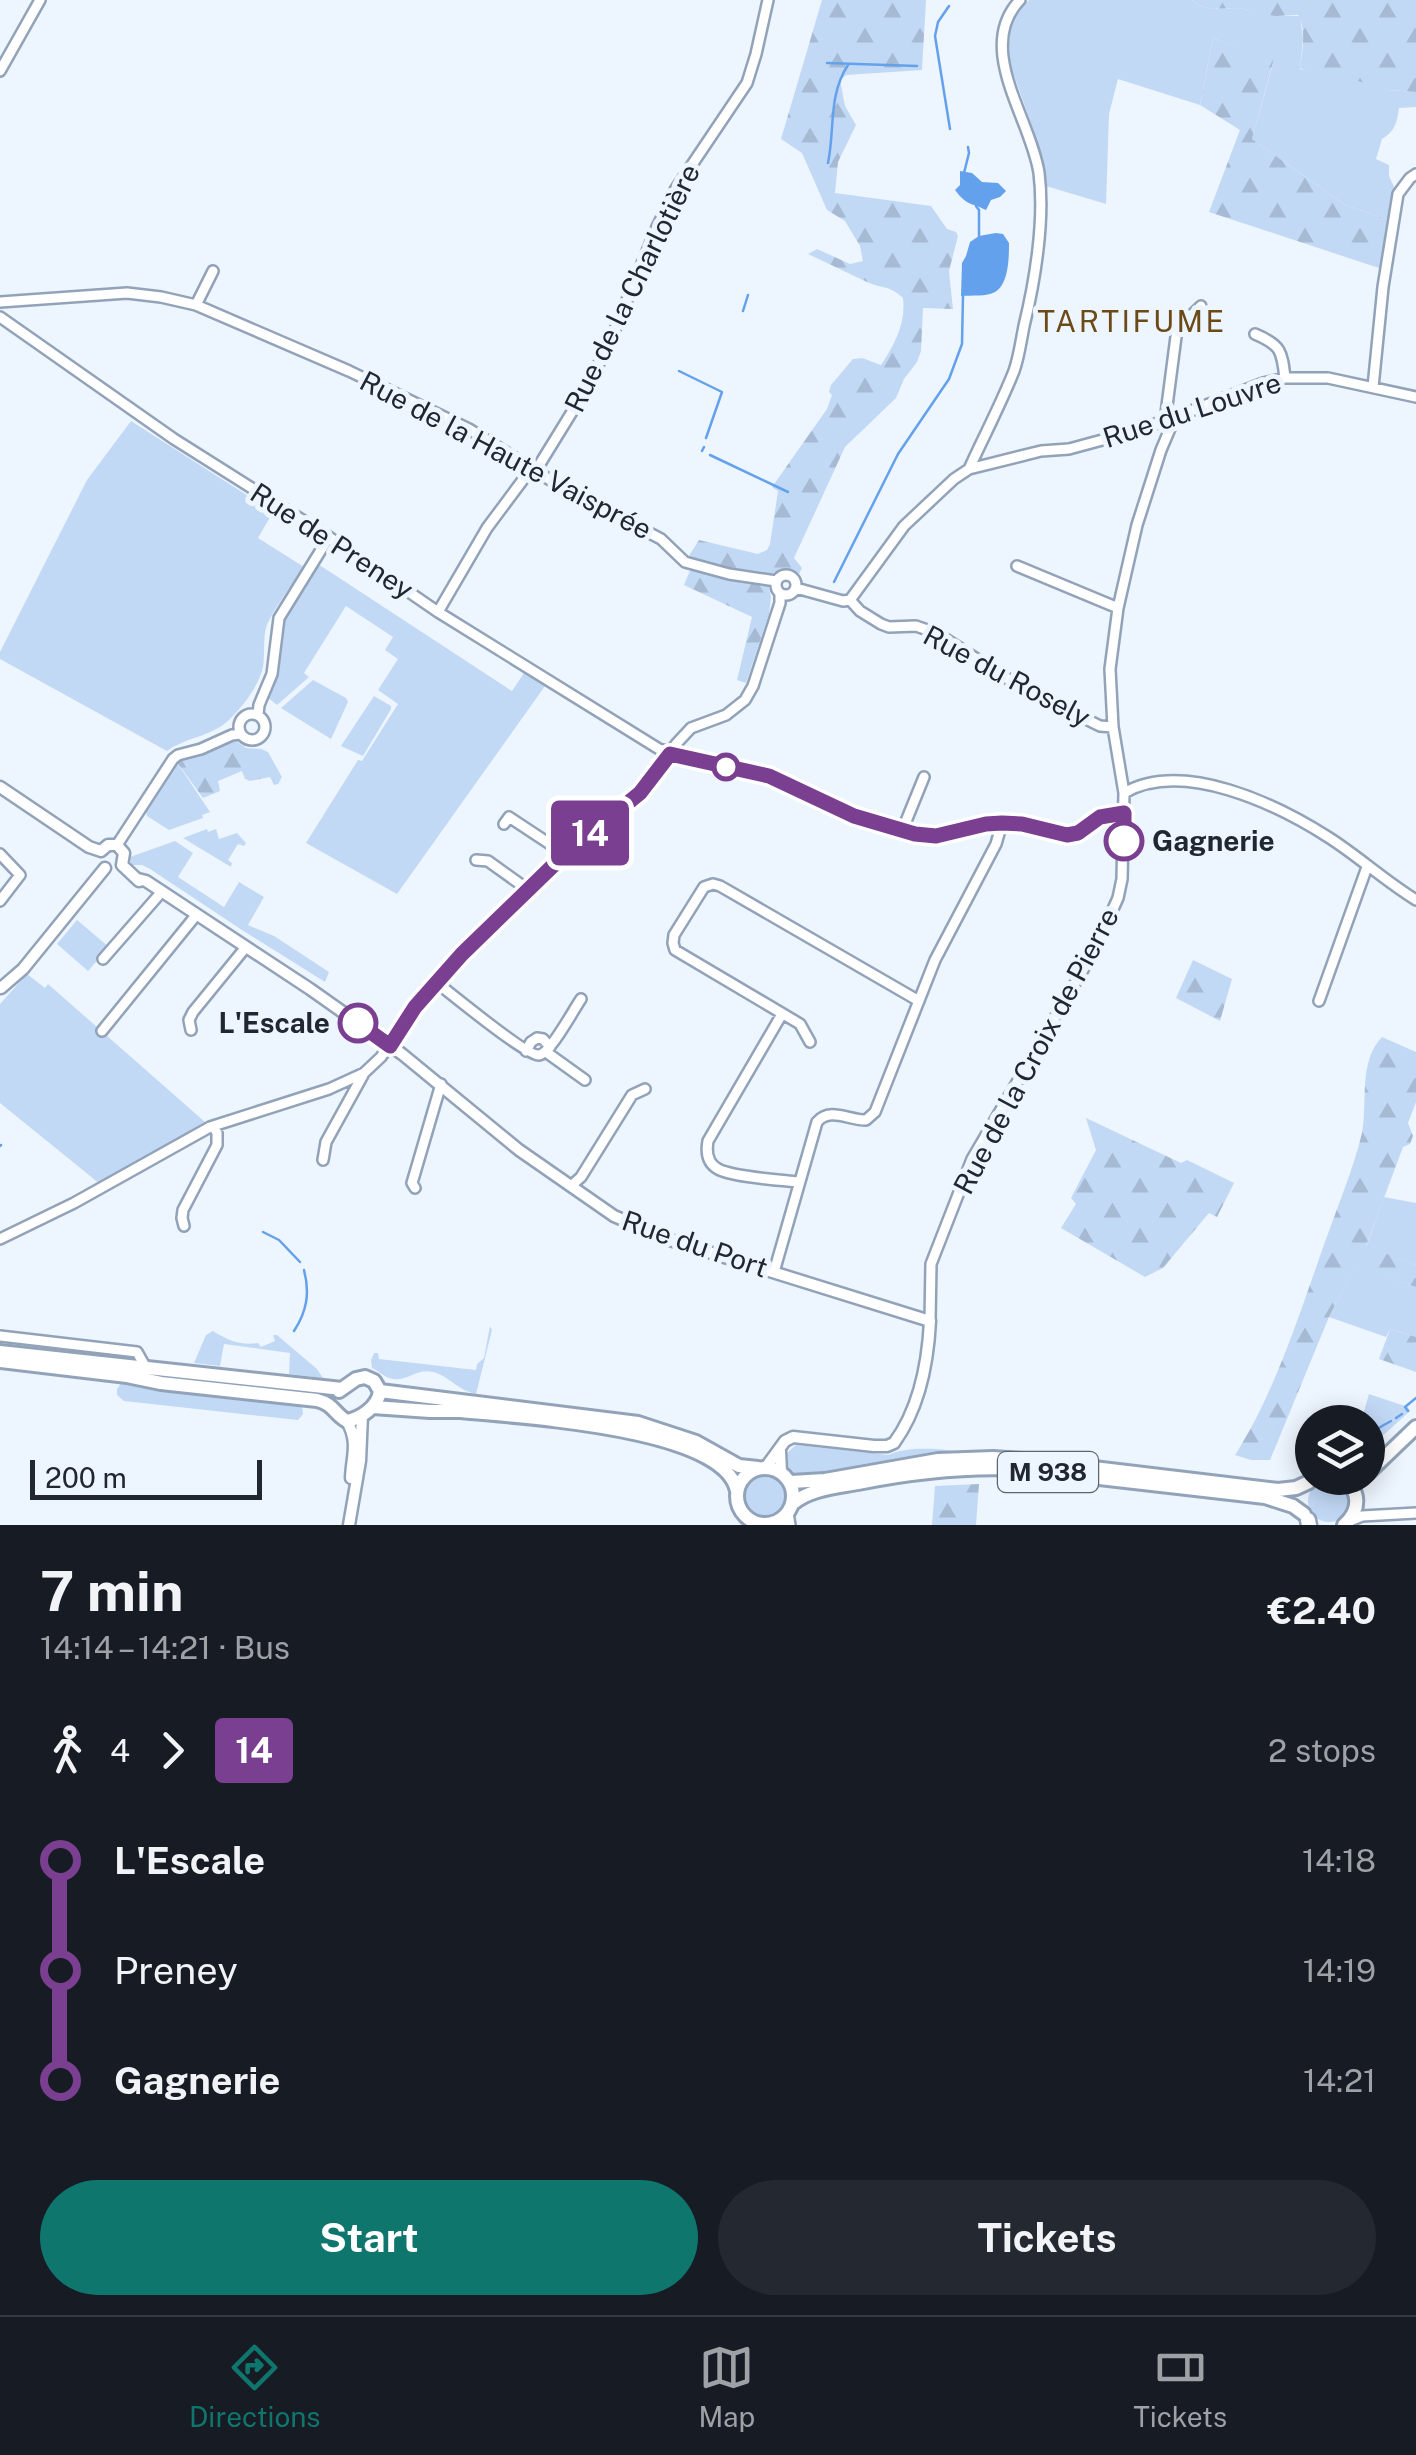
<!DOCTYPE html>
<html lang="en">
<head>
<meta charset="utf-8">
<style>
  body { margin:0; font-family:"Public Sans",sans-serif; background:#242831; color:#f1f3f6; height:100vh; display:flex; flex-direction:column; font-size:38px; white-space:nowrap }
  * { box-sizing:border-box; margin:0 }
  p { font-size:32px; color:#9ea1a6 }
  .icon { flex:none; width:55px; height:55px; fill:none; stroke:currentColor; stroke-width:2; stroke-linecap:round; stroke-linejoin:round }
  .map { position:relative; height:1525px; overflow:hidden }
  .details { display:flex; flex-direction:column; background:#171b24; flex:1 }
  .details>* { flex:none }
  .badge { padding:0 20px; border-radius:8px; font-size:35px; line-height:65px }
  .controls { position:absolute; left:1295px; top:1405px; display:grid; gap:20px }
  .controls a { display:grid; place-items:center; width:90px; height:90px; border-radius:50%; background:#171b24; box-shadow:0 5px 25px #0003; font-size:50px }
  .scale { position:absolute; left:30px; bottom:25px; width:232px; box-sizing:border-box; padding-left:10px; border:5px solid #202730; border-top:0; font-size:28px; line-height:35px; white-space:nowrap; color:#202730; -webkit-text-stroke:8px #edf5fe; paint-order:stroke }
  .map>.badge { position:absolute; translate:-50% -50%; box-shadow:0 0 0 5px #fff }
  .legs { display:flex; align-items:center; gap:15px; height:110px; padding:0 40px; font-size:32px }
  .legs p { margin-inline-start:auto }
  .headline { display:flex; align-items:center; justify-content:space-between; height:170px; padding:0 40px }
  h1 { font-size:55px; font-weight:700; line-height:75px }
  .cta { display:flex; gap:20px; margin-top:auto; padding:20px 40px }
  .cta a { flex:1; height:115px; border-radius:60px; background:#0f766e; color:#fff; font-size:40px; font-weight:700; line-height:115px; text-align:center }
  .cta a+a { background:#242831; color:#f1f3f6 }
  ul { padding:0 40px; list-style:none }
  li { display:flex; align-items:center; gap:35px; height:110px; font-size:38px }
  li i { display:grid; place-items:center; width:15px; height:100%; margin:0 12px; background:currentColor }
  li i::after { content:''; width:25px; height:25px; margin:-12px; border:8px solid; border-radius:50%; background:#171b24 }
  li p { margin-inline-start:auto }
  li:first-child i { background:linear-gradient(#0000 50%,currentColor 0) }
  li:last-child i { background:linear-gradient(currentColor 50%,#0000 0) }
  .tab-bar { display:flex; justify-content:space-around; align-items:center; height:140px; border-top:2px solid #363941; background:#171b24; font-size:28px; color:#9ea1a6 }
  .tab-bar a { display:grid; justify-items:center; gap:5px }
  .tab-bar .active { color:#0f766e }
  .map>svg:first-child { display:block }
  .green { fill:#c2d9f6 }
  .forest { fill:url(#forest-firs) }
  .water { fill:#64a1ec }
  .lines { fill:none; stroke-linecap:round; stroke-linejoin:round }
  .stream { stroke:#64a1ec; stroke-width:2.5 }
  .minor-casing { stroke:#92a3b9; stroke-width:14 }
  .tertiary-casing { stroke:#92a3b9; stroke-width:15 }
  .primary-casing { stroke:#92a3b9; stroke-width:18 }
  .trunk-casing { stroke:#92a3b9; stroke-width:19 }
  .minor { stroke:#fff; stroke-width:9 }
  .tertiary { stroke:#fff; stroke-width:10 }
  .primary { stroke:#fff; stroke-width:12 }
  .trunk { stroke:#fff; stroke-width:14 }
  .line-1-casing { stroke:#fff; stroke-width:22 }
  .line-1 { stroke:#7a3f91; stroke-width:15 }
  .stop-1-dot { fill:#fff; stroke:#7a3f91; stroke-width:5 }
  .labels { text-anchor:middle; stroke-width:10; stroke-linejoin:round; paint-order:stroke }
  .shield { fill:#edf5fe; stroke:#5e656e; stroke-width:2.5 }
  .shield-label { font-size:25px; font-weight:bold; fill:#202730 }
  .street-label { font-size:28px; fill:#202730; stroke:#edf5fe }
  .stop-label { font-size:28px; font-weight:bold; fill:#202730; stroke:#edf5fe; text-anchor:start }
  .neighbourhood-label { font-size:30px; letter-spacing:2.5px; fill:#6c4a17; stroke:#edf5fe }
</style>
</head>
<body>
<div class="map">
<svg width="1416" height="1525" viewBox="0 0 1416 1525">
  <defs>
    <pattern id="forest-firs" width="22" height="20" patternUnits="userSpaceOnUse" patternTransform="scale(2.5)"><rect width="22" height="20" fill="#c2d9f6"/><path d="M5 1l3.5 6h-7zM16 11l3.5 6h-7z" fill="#a6bad3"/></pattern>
  </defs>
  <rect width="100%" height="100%" fill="#edf5fe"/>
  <path class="green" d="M1029 0H1192L1198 5 1210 9 1239 8 1283 16H1300L1303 38 1300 69 1367 82 1388 90 1416 92V107L1399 108C1397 123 1395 131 1382 139L1376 159 1389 165V176L1395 189 1389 220 1345 205 1252 139 1274 60 1213 38 1200 105 1118 79 1109 114 1106 204 1046 186 1043 158 1009 61C1006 32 1007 20 1029 0Z
    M131 421 273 512 258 538 304 567C294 582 271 612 266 628 263 640 265 654 263 667 259 686 243 706 229 720 211 737 186 737 167 751L0 659V652L87 480Z
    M318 564 512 691 524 673 545 686 397 894 306 843 358 760 362 761 398 704 378 690 398 659 385 650 393 637 346 606 304 673 309 677 277 705 267 697 277 669 282 617Z
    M313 680 346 698 348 702 331 739 281 708Z
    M374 696 391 706V709L363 756 341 746Z
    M176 761 210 812 202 815 203 818 169 830 147 816 146 812Z
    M207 829 208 832 216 829 219 839 237 833 246 843 244 846 238 844 228 860 232 863 231 867 183 838Z
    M175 841 193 853 178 877 224 907 239 882 264 897 248 925 274 936 329 972 325 982 242 930 150 869 142 865H131L130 857Z
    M77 920 109 947 88 971 57 944Z
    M27 974 45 988 48 984 205 1122 100 1184 0 1103V1004Z
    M1384 1197 1416 1203V1265L1366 1247Z
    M1355 1265 1416 1287V1337L1390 1329 1386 1337 1329 1317Z
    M490 1326 492 1330 476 1394C457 1390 449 1376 433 1372 417 1368 408 1381 393 1379 385 1378 379 1371 372 1368L371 1360 374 1353H378L379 1359 476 1370 477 1364 484 1358Z
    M213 1331C227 1340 241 1346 258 1343L261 1347 275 1341 273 1335H277L317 1369 323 1378 289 1374 290 1353 224 1344 220 1366 194 1363 206 1335Z
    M122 1382 298 1401 302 1406 303 1414 298 1420 124 1401 117 1395V1389Z
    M1369 1394 1408 1407 1410 1411 1378 1440 1368 1443V1422H1361Z
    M796 1445 889 1455C906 1446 947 1448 966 1454L920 1456 870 1464 814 1477H796L785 1468 784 1453 786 1454Z
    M745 1496a21 21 0 1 1 42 0a21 21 0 1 1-42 0Z
    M1308 1501a21 21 0 1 1 42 0a21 21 0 1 1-42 0Z"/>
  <path class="forest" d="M822 0H926L922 70 846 75 840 80 845 106 856 125 838 162 835 193 931 206 947 229 956 232 958 236 949 271 953 309 923 308 921 351 917 362 904 379 896 398 845 447 794 558 802 568 799 574C788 566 775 568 767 580L771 597 769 614 746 683 737 680 752 617 684 585 691 568 685 562 699 540 758 554 767 550 770 544 778 491 772 487 827 409 832 395 829 392 831 385 853 359 862 358 881 365C895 344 906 323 903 298 889 285 883 289 867 282 847 273 828 263 808 254L817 249 850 264 863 261 860 246 845 221 827 210 802 153 781 139Z
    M1192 0H1416V92L1388 90 1358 81 1346 87 1300 68C1302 51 1307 30 1298 15L1275 16 1239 8 1210 9 1198 5Z
    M1213 38 1274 59 1252 139 1345 205 1389 220 1382 269 1209 212 1240 130 1200 105Z
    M231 740 236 741 246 748 261 749 268 752 282 777 278 784 274 785 270 777 250 781 245 779 242 771 218 781 220 791 203 798 176 761 214 749Z
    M1193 960 1232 979 1220 1021 1176 998Z
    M1382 1037 1416 1052V1102L1408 1123 1413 1136 1410 1144 1403 1147 1366 1246 1416 1265V1287L1355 1266 1329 1317 1270 1460H1251L1235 1455C1275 1393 1300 1312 1325 1242 1337 1208 1354 1167 1362 1133 1368 1101 1358 1062 1382 1037Z
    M1086 1118 1181 1163 1187 1160 1234 1183 1217 1217 1209 1213 1163 1268 1145 1277 1061 1228 1076 1204 1071 1198 1096 1150Z
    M1390 1329 1416 1337V1372L1379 1359Z
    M979 1484 976 1525H932L935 1486Z"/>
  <path class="water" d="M960 171 972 173 982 182 998 183 1006 191 1000 197 991 200 986 210C970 202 967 206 955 190L960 185Z
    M996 233 1003 234 1009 243C1009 257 1009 284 995 292 987 297 971 295 961 296L962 263 966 256 970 242 979 236Z"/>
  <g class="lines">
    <path class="stream" d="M949 6 938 22 935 36 950 129
      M827 63 917 66
      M828 163C835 130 828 95 848 65
      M964 173 969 153 968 147
      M976 206 979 210V237
      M743 311 748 295
      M679 371 722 392 706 438
      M702 451 704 447
      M710 455 788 492
      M556 491 621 525
      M629 529 660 544
      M834 582 898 454 949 379 962 344 963 296
      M0 1146 1 1145
      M263 1232 279 1240 300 1262
      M294 1331C307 1311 310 1293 304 1270
      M1408 1411 1405 1407 1416 1398
      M1396 1418 1402 1414
      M1368 1434 1391 1421"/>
    <g class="minor-casing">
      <path id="minor" d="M0 71 40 0
        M0 302 127 293 161 297 196 305 349 371 469 429 558 485 661 539 685 562 729 574 776 581
        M196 305 213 271
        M0 317 174 439 326 535 438 612 659 749 769 776 853 816 915 834 936 836 986 824 1002 823 1021 824 1067 835 1077 833 1101 817 1124 813
        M1255 334C1281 345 1282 351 1285 378
        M1373 387 1383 287 1398 194 1410 178 1416 174
        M1165 421 1177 329 1201 306
        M969 469 1041 451 1069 449 1117 436 1165 421 1263 383 1285 378H1328L1416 397
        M1017 566 1118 608
        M776 585a10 10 0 1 1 20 0a10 10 0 1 1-20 0Z
        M796 588 843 601 850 600 904 526 954 479 969 469C984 436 1001 404 1014 371 1019 357 1021 341 1024 326 1035 281 1045 220 1039 173 1031 119 974 48 1020 0
        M850 600 860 611 881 624 889 627 916 626 936 633 1019 686 1100 726 1113 727
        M438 612 487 528 525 477 535 472 583 394 609 344 657 227 675 190 747 83 756 54 768 0
        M239 727a13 13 0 1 1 26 0a13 13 0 1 1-26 0Z
        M258 715 259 705 272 674 279 618 329 537
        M1124 793C1183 759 1276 804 1328 837 1358 856 1385 881 1416 900
        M504 824 509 817 565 854
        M902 831 924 777
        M117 845 173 759 178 755 201 749 232 735 240 734
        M0 854 20 875 0 901
        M476 860 488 861 527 889
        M103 959 158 896
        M436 982C450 993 528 1057 539 1055 550 1054 574 1009 581 999
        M1319 1001 1367 867
        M782 1014 708 1141C706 1152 707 1163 718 1169 732 1177 780 1180 798 1182
        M191 1030 189 1020 193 1012 246 947
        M102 1031 193 919
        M810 1042 800 1024 675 950 673 943 674 935 704 887 713 884 720 886 919 1001
        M526 1051 531 1042 537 1038 543 1039 550 1047
        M546 1052 585 1080
        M323 1160 326 1142 363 1075
        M571 1186 581 1177 632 1095 645 1089
        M415 1188 412 1183 441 1084
        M184 1226 182 1218 183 1210 217 1145V1133L213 1126
        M0 1239 74 1203 210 1127 329 1089 364 1073 381 1057 415 1007 436 982 496 919 565 854 640 793 677 743 691 728 726 715 745 700 753 686 780 603V594
        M774 1272 817 1122C830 1107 848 1120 866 1120L875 1112 935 960 996 844 1002 823
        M930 1321 931 1264 972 1159 1094 951 1118 898 1122 879 1124 793 1113 727 1110 669 1118 608 1137 525 1161 450 1175 417
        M0 1336 137 1352 146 1368
        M788 1513 790 1525
        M1350 1521 1362 1516 1416 1513
        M776 1522 781 1525"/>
    </g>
    <g class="tertiary-casing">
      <path id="tertiary" d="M0 787 89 847 101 851
        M101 851 108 845H117L124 853 122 865
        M122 865 139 881
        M138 879 146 881 310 989 402 1054 519 1150 614 1216 670 1240 930 1321C928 1362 919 1409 894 1443L887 1446H874L793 1437 785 1441 766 1467
        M1 988 23 969 105 868
        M347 1421C359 1443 352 1455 351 1478
        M780 1451 781 1472
        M349 1525 360 1461 362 1415"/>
    </g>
    <g class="primary-casing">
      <path id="primary" d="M0 1352 342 1389
        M0 1361 127 1376 161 1383 317 1400C334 1404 334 1414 347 1421 361 1418 378 1407 380 1391
        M339 1391 356 1379 365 1377 374 1381 380 1391
        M380 1391 638 1423 696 1442 739 1466 758 1468
        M373 1407 430 1411H461C516 1417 725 1427 737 1491
        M737 1496a28 28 0 1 1 56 0a28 28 0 1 1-56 0Z
        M1368 1473 1416 1427
        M1343 1478C1360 1491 1361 1510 1344 1525
        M791 1482 825 1480 938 1460 993 1458 1035 1461 1278 1490 1296 1488 1309 1482
        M792 1504C809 1489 836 1487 858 1483 913 1472 965 1466 1021 1469L1265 1497 1293 1506 1304 1514"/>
    </g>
    <g class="trunk-casing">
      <path id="trunk" d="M1308 1520 1309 1525"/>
    </g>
    <use href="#minor" class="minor"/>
    <use href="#tertiary" class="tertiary"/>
    <use href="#primary" class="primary"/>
    <use href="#trunk" class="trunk"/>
  </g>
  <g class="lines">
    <g class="line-1-casing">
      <path id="line-1" d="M358 1023 390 1046 415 1007 462 954 565 854 640 793 670 754 769 776 854 816 915 834 936 836 986 824 1002 823 1022 824 1067 835 1078 833 1100 817 1124 813V841"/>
    </g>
    <use href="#line-1" class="line-1"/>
  </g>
  <g class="stop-1-dot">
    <circle cx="726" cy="767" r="12"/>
    <circle cx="1124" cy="841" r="18"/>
    <circle cx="358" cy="1023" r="18"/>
  </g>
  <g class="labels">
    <rect class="shield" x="998" y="1452" width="100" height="40" rx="8"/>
    <g class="shield-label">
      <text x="1048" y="1481">M 938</text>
    </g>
    <g class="street-label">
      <text transform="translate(632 288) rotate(-64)" y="10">Rue de la Charlotière</text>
      <text transform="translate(1192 410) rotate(-18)" y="10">Rue du Louvre</text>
      <text transform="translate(506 455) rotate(28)" y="10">Rue de la Haute Vaisprée</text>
      <text transform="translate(332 541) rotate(33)" y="10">Rue de Preney</text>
      <text transform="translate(1007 676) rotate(28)" y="10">Rue du Rosely</text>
      <text transform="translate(1036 1051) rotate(-62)" y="10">Rue de la Croix de Pierre</text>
      <text transform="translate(695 1244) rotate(19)" y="10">Rue du Port</text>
    </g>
    <g class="stop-label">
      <text x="1152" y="851">Gagnerie</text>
      <text x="330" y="1033" text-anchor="end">L'Escale</text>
    </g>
    <g class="neighbourhood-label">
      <text x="1132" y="332">TARTIFUME</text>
    </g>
  </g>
</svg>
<div class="controls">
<a><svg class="icon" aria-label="layers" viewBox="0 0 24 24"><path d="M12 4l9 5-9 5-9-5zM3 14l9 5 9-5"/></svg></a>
</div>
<div class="scale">200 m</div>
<b class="badge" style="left:590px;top:833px;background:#7a3f91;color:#fff">14</b>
</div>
<section class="details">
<div class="headline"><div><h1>7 min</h1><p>14:14 – 14:21 · Bus</p></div><b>€2.40</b></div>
<div class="legs"><svg class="icon" aria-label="walk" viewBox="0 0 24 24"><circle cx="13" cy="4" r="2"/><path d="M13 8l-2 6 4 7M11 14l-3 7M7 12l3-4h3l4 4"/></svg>4<svg class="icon" aria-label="forward" viewBox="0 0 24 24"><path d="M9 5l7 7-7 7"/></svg><b class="badge" style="background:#7a3f91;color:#fff">14</b><p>2 stops</p></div>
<ul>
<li><i style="color:#7a3f91"></i><b>L'Escale</b><p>14:18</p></li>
<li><i style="color:#7a3f91"></i><span>Preney</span><p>14:19</p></li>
<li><i style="color:#7a3f91"></i><b>Gagnerie</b><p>14:21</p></li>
</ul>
<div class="cta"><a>Start</a><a>Tickets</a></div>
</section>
<nav class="tab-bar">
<a class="active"><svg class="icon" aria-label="directions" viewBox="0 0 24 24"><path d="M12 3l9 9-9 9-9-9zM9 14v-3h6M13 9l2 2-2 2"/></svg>Directions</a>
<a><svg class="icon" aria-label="map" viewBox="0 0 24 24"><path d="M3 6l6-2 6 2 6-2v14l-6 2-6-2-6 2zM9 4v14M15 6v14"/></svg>Map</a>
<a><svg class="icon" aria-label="tickets" viewBox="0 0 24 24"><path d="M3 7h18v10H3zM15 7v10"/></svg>Tickets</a>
</nav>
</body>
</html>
